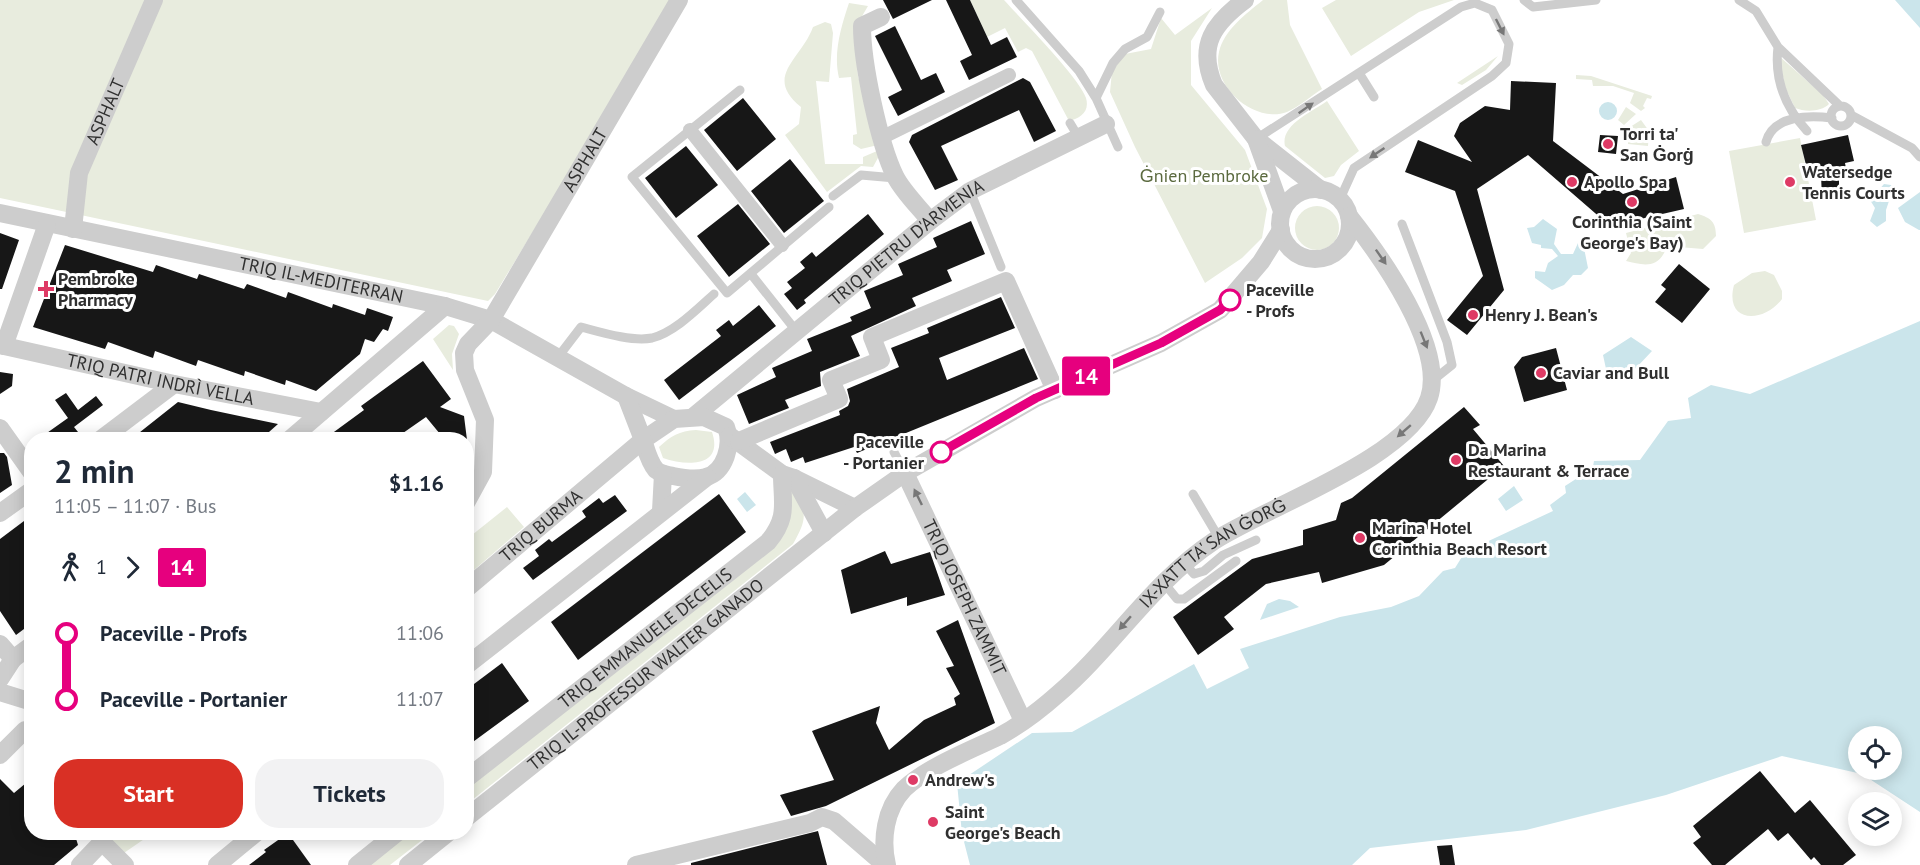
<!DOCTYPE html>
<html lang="en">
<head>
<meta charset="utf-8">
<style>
  body { margin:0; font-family:"PT Sans",sans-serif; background:#f2f2f3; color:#1f2937; height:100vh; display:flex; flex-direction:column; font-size:22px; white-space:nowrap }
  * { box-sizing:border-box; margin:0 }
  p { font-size:20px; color:#747a83 }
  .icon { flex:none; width:33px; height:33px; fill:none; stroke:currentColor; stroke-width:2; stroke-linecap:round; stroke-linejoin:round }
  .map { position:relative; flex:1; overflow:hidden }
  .side { position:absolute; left:24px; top:432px; width:450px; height:408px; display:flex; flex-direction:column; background:#fff; border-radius:24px; box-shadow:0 3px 15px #0003 }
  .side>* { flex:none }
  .badge { padding:0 12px; border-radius:4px; font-size:21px; line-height:39px }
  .fabs { position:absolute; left:1848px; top:726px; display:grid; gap:12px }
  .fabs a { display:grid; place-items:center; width:54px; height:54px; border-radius:50%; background:#fff; box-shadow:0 3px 15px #0003; font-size:30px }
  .map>.badge { position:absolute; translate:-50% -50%; box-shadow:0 0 0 3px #fff }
  .legs { display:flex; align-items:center; gap:9px; height:66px; padding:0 30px; font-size:20px }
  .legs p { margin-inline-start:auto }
  .summary { display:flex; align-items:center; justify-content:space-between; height:102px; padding:0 30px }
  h1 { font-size:33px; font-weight:700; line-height:45px }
  .action { display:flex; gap:12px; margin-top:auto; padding:12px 30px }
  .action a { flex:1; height:69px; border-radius:24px; background:#d93025; color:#fff; font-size:24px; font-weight:700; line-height:69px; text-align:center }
  .action a+a { background:#f2f2f3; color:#1f2937 }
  ul { padding:0 30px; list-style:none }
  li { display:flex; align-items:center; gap:21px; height:66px; font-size:22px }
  li i { display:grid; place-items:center; width:9px; height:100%; margin:0 8px; background:currentColor }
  li i::after { content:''; width:15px; height:15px; margin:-8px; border:4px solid; border-radius:50%; background:#fff }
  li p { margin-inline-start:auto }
  li:first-child i { background:linear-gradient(#0000 50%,currentColor 0) }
  li:last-child i { background:linear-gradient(currentColor 50%,#0000 0) }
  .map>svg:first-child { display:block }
  .green { fill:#e8ecde }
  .water { fill:#cbe5eb; fill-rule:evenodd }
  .building { fill:#171717 }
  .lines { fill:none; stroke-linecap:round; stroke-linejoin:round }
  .service { stroke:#cdcdcd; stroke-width:9 }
  .pedestrian { stroke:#cdcdcd; stroke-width:14 }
  .minor { stroke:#cdcdcd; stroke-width:18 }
  .oneway { fill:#777 }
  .line-1-casing { stroke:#fff; stroke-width:14 }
  .line-1 { stroke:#e6007e; stroke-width:9 }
  .poi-dot { fill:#de3a65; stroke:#fff; stroke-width:2 }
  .stop-1-dot { fill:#fff; stroke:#e6007e; stroke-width:3 }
  .labels { text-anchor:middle; stroke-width:6; stroke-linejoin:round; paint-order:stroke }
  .street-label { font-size:18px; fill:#303030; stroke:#fff }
  .poi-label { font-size:18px; font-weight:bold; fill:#303030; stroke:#fff; text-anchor:start }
  .park-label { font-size:18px; fill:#5b6a3f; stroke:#fff }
  .stop-label { font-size:18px; font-weight:bold; fill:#303030; stroke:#fff; text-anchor:start }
</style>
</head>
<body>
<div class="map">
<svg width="1920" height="865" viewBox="0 0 1920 865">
  <rect width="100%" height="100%" fill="#fff"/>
  <path class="green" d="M0 0H674L495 294 488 301 0 198Z
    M970 0H1004C1022 20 1079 77 1086 98 1090 112 1080 118 1069 121L1032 51 1026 48 1018 52 1005 28 987 37Z
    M1263 0H1287L1290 25 1322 89C1311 96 1299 107 1287 112 1254 124 1211 86 1219 52 1224 30 1246 14 1263 0Z
    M1336 0H1454L1419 12 1351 56 1322 8Z
    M849 3 868 6 854 30 858 76 878 145 861 149 853 144V135L857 134 851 77 839 78C833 53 841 27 849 3Z
    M1212 8 1191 41V85L1245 150 1267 209 1262 238 1242 258 1205 283 1135 147 1110 92 1112 71 1125 54 1151 49 1161 18 1175 35Z
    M825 22 831 24 833 33 829 82 816 81 825 164H863V157L877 151 879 156 873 167 861 166 827 192 785 135 799 124 801 107C763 76 801 60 813 27Z
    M1498 56 1486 70 1462 85 1457 83Z
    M1779 56 1823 95 1829 104C1821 112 1805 112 1795 108L1785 87Z
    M1576 75 1591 76 1652 96 1651 99 1647 98 1643 106 1645 108 1641 111 1630 103 1634 93 1613 86H1593L1592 80 1576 79Z
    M1327 101 1359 151 1341 165 1334 176 1325 178 1285 146C1280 125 1312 112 1327 101Z
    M1626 107 1636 114 1624 125 1618 120Z
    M1641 120 1649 131 1648 146 1628 144 1627 129Z
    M1800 138 1816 220 1744 233 1729 151Z
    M1295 228a22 22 0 1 1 44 0a22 22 0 1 1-44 0Z
    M1698 214C1711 218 1716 222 1716 236L1703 249 1679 247 1677 242 1664 245 1665 251C1657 269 1642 265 1626 261L1631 253 1626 233Z
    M1765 271 1774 275 1782 291V299C1763 324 1724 323 1734 285L1752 273Z
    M449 325 454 326 459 334 452 354 453 370 433 339Z
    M696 430 712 432C724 468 686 466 663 458L659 447C671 436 679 431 696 430Z
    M792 488C808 512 807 519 793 544L467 804V787L779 536Z
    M507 507 524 527 467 576V539Z
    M107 833H153L121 855Z
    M410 833H431L390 865H369Z"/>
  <path class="water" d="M1895 0H1920V28Z
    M1599 111a9 9 0 1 1 18 0a9 9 0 1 1-18 0Z
    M1884 184 1891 185 1893 189 1886 210V221L1877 227 1870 221 1875 208 1870 200Z
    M1920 192V230H1919L1905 222 1898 208Z
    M1543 219 1557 229 1554 244 1561 254H1573L1578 243 1584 248 1588 268 1581 275H1573L1564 285 1552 290 1535 278V271L1545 272 1548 263 1558 256 1552 249 1541 248V245L1532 243 1527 228 1534 227Z
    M1920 321V812L1862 774 1782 756 1666 795 1526 830 1370 848 1352 865H970L962 834 957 783 1032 733 1072 732 1194 664 1207 689 1249 668 1240 649 1340 617 1391 607 1419 596 1443 571 1455 568 1465 552 1553 511 1550 505 1566 493 1565 486 1579 477H1591L1594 461 1640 460 1668 421 1691 418 1688 398 1711 385 1750 394ZM1858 736H1892V770H1858Z
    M1631 337 1652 351 1636 368 1608 378 1603 355Z
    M1514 486 1523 500 1506 511 1498 499Z
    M745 492 756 505 747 512 737 499Z
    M1279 599 1290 601 1299 607 1260 620 1267 604Z"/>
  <path class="building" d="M883 0H932L893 19Z
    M946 0H970L991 45 1007 37 1017 57 969 80 960 61 972 55Z
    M895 26 921 80 936 73 945 92 898 116 888 97 902 90 875 36Z
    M1023 78 1030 82 1056 131 1034 142 1019 110 941 146 958 180 935 190 909 142 912 135Z
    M1511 81 1556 83 1553 141 1623 194 1676 177 1684 209 1610 226 1528 155 1477 189 1504 290 1467 335 1447 320 1483 276 1455 191 1405 172 1418 140 1472 162 1454 136 1460 123 1485 106 1510 110Z
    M743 98 776 139 737 171 704 130Z
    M1600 135 1618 136 1616 154 1598 152Z
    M1848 135 1854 161 1845 163 1847 174 1839 176V200H1822L1821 174 1809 177 1801 145Z
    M686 146 718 185 676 218 645 178Z
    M790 159 824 201 784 233 751 191Z
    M738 204 770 244 729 277 697 236Z
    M868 214 884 234 804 300 806 303 797 310 784 294 792 288 787 282 805 268 800 262 812 252 816 257Z
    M971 221 985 254 947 270 952 281 912 298 916 306 851 336 860 356 820 372 821 386 785 400 789 408 749 424 737 395 776 377 772 368 812 351 807 339 852 321 850 317 871 308 864 291 903 275 898 264 937 247 933 238Z
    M0 233 19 240 2 289H0Z
    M65 245 153 272 156 265 197 279 199 274 244 289 247 284 286 298 288 292 332 308 333 304 365 315 367 308 393 317 388 331 383 329 374 342 365 339 360 354 316 391 286 380 285 385 245 371 244 376 198 360 196 366 155 351 153 358 108 342 105 349 33 327Z
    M1679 264 1710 289 1682 323 1655 302 1666 289 1661 285Z
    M1001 297 1015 328 939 358 947 380 1024 348 1038 379 857 453 854 447 805 463 803 457 791 462 786 449 775 454 770 442 840 415 839 411 848 406 850 401 847 389 899 367 891 348 929 333 927 328Z
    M759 305 776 326 679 400 664 380 721 336 716 330 729 320 733 326Z
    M1556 348 1567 390 1524 402 1514 367 1522 357Z
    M423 361 451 399 440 407 464 416 467 440H445L426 417 393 440H323L364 410 361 406Z
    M0 372 13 374 12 386 0 394Z
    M66 393 78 410 96 396 103 405 74 427 78 432 68 440H37L68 418 55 400Z
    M178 402 211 410 278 424 260 440H130Z
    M1464 407 1480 425 1473 429 1504 466 1384 565 1322 583 1319 572 1266 584 1224 617 1234 629 1198 655 1173 617 1252 559 1303 545V530L1336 520 1341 503 1352 498Z
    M0 453H4L7 457 12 485 0 493Z
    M719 494 746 532 578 660 551 622Z
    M615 495 627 511 533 580 523 568 539 556 535 550 549 539 552 542 586 517 582 511 599 498 603 503Z
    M32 515V623L16 635 0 611V539Z
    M885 551 891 564 930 552 945 595 907 606V597L851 614 841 570Z
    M958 620 995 723 826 806 791 816 780 795 834 780 812 731 880 706 876 723 889 750 924 720 956 705 954 698 960 694 946 668 954 666 936 631Z
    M502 663 529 701 466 747V690Z
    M1760 771 1795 813 1810 800 1856 855 1843 865H1821L1814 857 1811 860 1788 833 1778 841 1768 829 1725 865H1712L1693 843 1701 837 1693 826Z
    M32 778V832H74L78 845 54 865H0V779L14 793Z
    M818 831 827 865H691V863Z
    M288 833 311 865H249L266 852 264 850Z
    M1452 845 1455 865H1440L1437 846Z"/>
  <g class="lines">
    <path class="service" d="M1016 0 1079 71 1096 98 1118 147
      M1524 0 1533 7 1596 0
      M1739 0 1756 11 1778 47 1840 106
      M1778 47C1774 80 1785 107 1807 131
      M1359 73 1374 97
      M740 90 632 177 727 293 829 207
      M1096 98 1113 63 1125 49 1147 37 1160 12
      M1831 116a10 10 0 1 1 20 0a10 10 0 1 1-20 0Z
      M1851 115 1912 148 1920 157
      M1070 123 1079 138
      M1256 139 1461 7 1475 3 1492 10 1509 44 1506 63 1492 76 1354 168 1340 199
      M1766 142C1773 115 1810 115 1832 118
      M970 191 1001 267
      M833 196 861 175 895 178
      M1402 224 1447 342 1452 365 1432 381
      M751 274 797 332
      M558 357 581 327C600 332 632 342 652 338 675 332 697 309 714 294
      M894 452 905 473
      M1193 494 1219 538
      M1185 564 1194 574 1204 571 1223 555 1256 540
      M1164 583 1177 599H1184L1236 561"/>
    <path class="pedestrian" d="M690 130 782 245
      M883 137 1009 75"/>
    <g class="minor">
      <path d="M1245 0C1214 23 1197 45 1214 85L1256 139 1321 190"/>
      <path d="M881 17 862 26C862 63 879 143 895 176 903 192 919 207 930 221"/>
      <path d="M1256 139 1282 211"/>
      <circle cx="1315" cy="224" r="35"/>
      <path id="s1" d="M0 213 445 306 491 320 626 396 674 419"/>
      <path id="s2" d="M73 229 79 173 154 0"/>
      <path id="s3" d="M0 345 174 384 321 412"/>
      <path d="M4 346 47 224"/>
      <path id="s4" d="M693 417 930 221 970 191 1106 124"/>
      <path d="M704 417 726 427C733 444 725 472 706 477 696 480 683 478 673 476 667 475 661 474 656 470 649 462 646 449 643 440L674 419Z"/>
      <path d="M0 428 32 473"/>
      <path d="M730 436 782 474 794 478 855 508"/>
      <path d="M100 440 174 384"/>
      <path d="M289 440 445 306"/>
      <path d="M739 441 839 399 831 380 881 360 872 337 1006 281 1055 390"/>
      <path id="s5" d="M905 473 1023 721"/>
      <path d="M794 478 824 533"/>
      <path id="s6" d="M466 503 483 472 485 420 465 370 464 353 468 344 491 320 679 0"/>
      <path d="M661 511 663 474"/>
      <path d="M0 513 32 490"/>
      <path id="s7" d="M466 589 643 440 626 396"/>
      <path d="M0 644 13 659 0 679"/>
      <path d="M13 659 32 645"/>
      <path d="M466 666 707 477"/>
      <path d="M0 692 32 702"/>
      <path d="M0 755 25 730H32"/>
      <path id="s8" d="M466 779 768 542C789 517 782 503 782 474"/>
      <path id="s9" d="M466 818 855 508 905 473 1036 398 1161 343 1220 310 1261 262 1281 230"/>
      <path d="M98 832 102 842 125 865"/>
      <path d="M80 865 102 842"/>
      <path d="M217 865 257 832"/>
      <path d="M357 865 398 832"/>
      <path d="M408 865 449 832"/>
      <path d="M636 865 810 823 822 817 834 821 885 865"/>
      <path id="s10" d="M887 865C881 840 885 809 904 789 927 767 971 750 1000 736 1020 725 1040 710 1058 694 1113 647 1152 582 1214 541 1266 507 1409 458 1429 398 1446 347 1380 255 1349 216"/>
    </g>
  </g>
  <defs><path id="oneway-solid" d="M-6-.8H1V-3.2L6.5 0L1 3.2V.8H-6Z" transform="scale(1.5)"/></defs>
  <g class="oneway">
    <use href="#oneway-solid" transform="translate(1500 27) rotate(63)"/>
    <use href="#oneway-solid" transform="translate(1306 108) rotate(-35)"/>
    <use href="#oneway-solid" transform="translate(1377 153) rotate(146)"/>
    <use href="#oneway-solid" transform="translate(1381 257) rotate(55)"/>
    <use href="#oneway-solid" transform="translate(1424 340) rotate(68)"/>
    <use href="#oneway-solid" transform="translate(1404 431) rotate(139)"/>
    <use href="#oneway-solid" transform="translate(918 497) rotate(-116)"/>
    <use href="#oneway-solid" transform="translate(1125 623) rotate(131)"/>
  </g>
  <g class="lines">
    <g class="line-1-casing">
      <path id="line-1" d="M941 452 1036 398 1161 343 1220 310 1230 300"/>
    </g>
    <use href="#line-1" class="line-1"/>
  </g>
  <g class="poi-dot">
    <circle cx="1608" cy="144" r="6"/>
    <circle cx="1572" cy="182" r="6"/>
    <circle cx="1790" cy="182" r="6"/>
    <circle cx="1632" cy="202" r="6"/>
    <path d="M43 280h6v6h6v6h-6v6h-6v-6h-6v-6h6z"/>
    <circle cx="1473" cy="315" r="6"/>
    <circle cx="1541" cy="373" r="6"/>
    <circle cx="1456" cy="460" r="6"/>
    <circle cx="1360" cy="538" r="6"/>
    <circle cx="913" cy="780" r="6"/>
    <circle cx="933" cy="822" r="6"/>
  </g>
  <g class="stop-1-dot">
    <circle cx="1230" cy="300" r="10"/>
    <circle cx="941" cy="452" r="10"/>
  </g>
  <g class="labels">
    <g class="street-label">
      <text dy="6" stroke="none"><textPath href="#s2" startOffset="123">ASPHALT</textPath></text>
      <text dy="6" stroke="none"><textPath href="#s6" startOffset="387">ASPHALT</textPath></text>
      <text dy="6" stroke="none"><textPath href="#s4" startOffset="276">TRIQ PIETRU D'ARMENIA</textPath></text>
      <text dy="6" stroke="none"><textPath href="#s1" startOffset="328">TRIQ IL-MEDITERRAN</textPath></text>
      <text dy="6" stroke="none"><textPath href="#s3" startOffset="164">TRIQ PATRI INDRÌ VELLA</textPath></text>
      <text dy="6" stroke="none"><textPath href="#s7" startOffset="98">TRIQ BURMA</textPath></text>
      <text dy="6" stroke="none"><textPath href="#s10" startOffset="474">IX-XATT TA' SAN ĠORĠ</textPath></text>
      <text dy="6" stroke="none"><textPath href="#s5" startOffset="138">TRIQ JOSEPH ZAMMIT</textPath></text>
      <text dy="6" stroke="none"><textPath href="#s8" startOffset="228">TRIQ EMMANUELE DECELIS</textPath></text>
      <text dy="6" stroke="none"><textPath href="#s9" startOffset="230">TRIQ IL-PROFESSUR WALTER GANADO</textPath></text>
    </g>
    <g class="poi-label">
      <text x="1620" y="140">Torri ta'<tspan x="1620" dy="21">San Ġorġ</tspan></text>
      <text x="1802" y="178">Watersedge<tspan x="1802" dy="21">Tennis Courts</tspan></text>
      <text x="1584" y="188">Apollo Spa</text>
      <text x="1632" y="228" text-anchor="middle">Corinthia (Saint<tspan x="1632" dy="21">George's Bay)</tspan></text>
      <text x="58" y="285">Pembroke<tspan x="58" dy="21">Pharmacy</tspan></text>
      <text x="1485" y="321">Henry J. Bean's</text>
      <text x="1553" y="379">Caviar and Bull</text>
      <text x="1468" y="456">Da Marina<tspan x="1468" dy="21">Restaurant &amp; Terrace</tspan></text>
      <text x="1372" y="534">Marina Hotel<tspan x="1372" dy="21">Corinthia Beach Resort</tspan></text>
      <text x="925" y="786">Andrew's</text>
      <text x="945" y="818">Saint<tspan x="945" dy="21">George's Beach</tspan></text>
    </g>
    <g class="park-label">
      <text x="1204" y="182">Ġnien Pembroke</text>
    </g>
    <g class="stop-label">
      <text x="1246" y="296">Paceville<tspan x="1246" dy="21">- Profs</tspan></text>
      <text x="924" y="448" text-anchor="end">Paceville<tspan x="924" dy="21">- Portanier</tspan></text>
    </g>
  </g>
</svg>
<div class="fabs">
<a><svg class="icon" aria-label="locate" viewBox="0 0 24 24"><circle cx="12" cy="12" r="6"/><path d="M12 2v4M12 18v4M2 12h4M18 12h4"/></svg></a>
<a><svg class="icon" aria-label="layers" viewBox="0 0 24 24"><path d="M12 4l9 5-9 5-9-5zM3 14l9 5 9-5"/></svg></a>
</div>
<b class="badge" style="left:1086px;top:376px;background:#e6007e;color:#fff">14</b>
<section class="side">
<div class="summary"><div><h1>2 min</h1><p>11:05 – 11:07 · Bus</p></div><b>$1.16</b></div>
<div class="legs"><svg class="icon" aria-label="walk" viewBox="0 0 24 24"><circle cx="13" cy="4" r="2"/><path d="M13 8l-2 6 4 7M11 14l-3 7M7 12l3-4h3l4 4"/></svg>1<svg class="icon" aria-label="forward" viewBox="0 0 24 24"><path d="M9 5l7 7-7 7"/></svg><b class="badge" style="background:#e6007e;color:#fff">14</b></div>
<ul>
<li><i style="color:#e6007e"></i><b>Paceville - Profs</b><p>11:06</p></li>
<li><i style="color:#e6007e"></i><b>Paceville - Portanier</b><p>11:07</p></li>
</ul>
<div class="action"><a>Start</a><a>Tickets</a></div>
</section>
</div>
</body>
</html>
